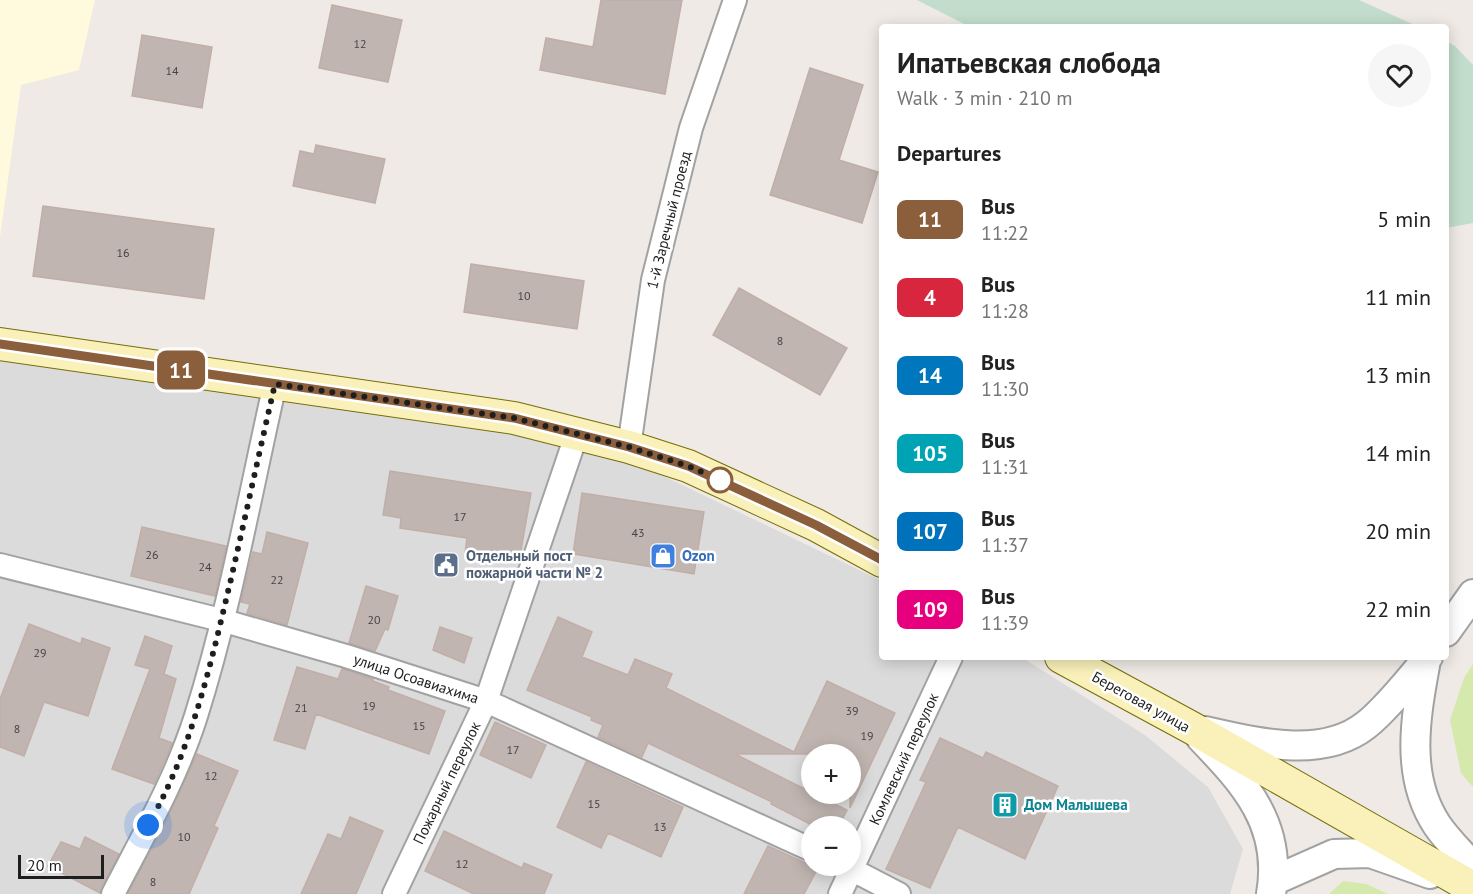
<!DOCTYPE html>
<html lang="en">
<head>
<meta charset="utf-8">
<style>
  body { margin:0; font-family:"PT Sans",sans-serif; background:#f6f6f6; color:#222; height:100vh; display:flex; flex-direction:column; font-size:22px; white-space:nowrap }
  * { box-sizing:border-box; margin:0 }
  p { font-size:20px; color:#767676 }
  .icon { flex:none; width:33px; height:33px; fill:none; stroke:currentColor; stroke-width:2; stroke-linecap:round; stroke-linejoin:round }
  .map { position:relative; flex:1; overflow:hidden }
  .drawer { position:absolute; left:879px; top:24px; width:570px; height:636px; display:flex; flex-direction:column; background:#fff; border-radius:6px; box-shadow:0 3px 15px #0003 }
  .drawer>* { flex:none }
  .badge { padding:0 12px; border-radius:9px; font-size:21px; line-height:39px }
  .controls { position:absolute; left:801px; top:744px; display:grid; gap:12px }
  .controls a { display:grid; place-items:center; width:60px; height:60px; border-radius:50%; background:#fff; box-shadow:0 3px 15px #0003; font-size:30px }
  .scale { position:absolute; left:18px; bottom:15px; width:86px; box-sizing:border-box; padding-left:6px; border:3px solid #1e1e1e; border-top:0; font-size:16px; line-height:21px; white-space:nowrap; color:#1e1e1e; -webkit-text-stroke:4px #fff; paint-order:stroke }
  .you { position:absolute; width:30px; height:30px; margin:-15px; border:4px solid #fff; border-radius:50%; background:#1a73e8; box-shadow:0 0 0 9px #1a73e833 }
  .map>.badge { position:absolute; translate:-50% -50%; box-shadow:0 0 0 3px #fff }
  h2 { padding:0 18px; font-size:22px; line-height:54px }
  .round { display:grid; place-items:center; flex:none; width:63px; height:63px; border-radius:32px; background:#f6f6f6 }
  .head { display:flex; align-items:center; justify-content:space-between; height:102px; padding:0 18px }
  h1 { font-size:28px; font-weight:700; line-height:45px }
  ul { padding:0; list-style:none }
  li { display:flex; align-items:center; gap:18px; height:78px; padding:0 18px }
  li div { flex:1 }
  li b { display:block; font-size:22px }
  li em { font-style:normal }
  li .badge { min-width:66px; font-weight:700; text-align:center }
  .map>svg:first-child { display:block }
  .residential { fill:#dcdbdc; fill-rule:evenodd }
  .education { fill:#fff9de }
  .grass { fill:#d4e9ab }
  .wetland { fill:#c2ddcc }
  .building { fill:#c0b5b1; stroke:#c1aea7; stroke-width:1.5 }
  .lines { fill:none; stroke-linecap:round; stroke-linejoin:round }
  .minor-casing { stroke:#a2a2a2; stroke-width:26 }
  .tertiary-casing { stroke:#a2a2a2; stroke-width:32 }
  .secondary-casing { stroke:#746e06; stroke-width:34 }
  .minor { stroke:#fff; stroke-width:22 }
  .tertiary { stroke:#fff; stroke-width:28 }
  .secondary { stroke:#f9f1b9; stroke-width:32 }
  .line-casing { stroke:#fff; stroke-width:14 }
  .line { stroke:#8b5e3c; stroke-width:9 }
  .walk { stroke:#1e1e1e; stroke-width:6; stroke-dasharray:0 10.8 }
  .stop-dot { fill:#fff; stroke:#8b5e3c; stroke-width:3 }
  .labels { text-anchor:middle; stroke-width:5; stroke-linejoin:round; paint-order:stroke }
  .number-label { font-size:12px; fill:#464443 }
  .street-label { font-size:15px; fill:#1e1e1e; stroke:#fff }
  .service-label { font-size:15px; font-weight:bold; fill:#4e5e75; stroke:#fff; text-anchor:start }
  .shop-label { font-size:15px; font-weight:bold; fill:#366cbe; stroke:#fff; text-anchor:start }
  .culture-label { font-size:15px; font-weight:bold; fill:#0d838f; stroke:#fff; text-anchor:start }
</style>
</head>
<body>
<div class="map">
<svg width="1473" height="894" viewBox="0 0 1473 894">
  <rect width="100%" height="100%" fill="#efeae5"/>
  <path class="residential" d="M0 355 511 427 624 457 882 581V657H1021L1145 735 1208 787 1243 849 1230 894H0ZM812 754H850V794H812ZM812 826H850V866H812Z"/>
  <path class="education" d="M0 0H95L79 70 21 85 0 237Z"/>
  <path class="grass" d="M1473 664V787L1461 773 1450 720 1464 678Z
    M1343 881 1366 884 1388 894H1329Z"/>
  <path class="wetland" d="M917 0H1359L1419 27H970Z
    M1446 41 1455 46 1473 65V223L1446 228Z"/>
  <path class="building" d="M601 0H682L665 94 540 70 546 38 593 47Z
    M332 5 402 20 388 82 319 68Z
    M142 35 212 47 202 108 132 96Z
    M810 68 863 85 839 160 878 172 862 223 770 195Z
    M316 145 385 159 375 203 293 186 300 151 314 154Z
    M43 206 214 229 204 299 33 276Z
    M471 264 584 281 577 329 464 312Z
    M739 288 847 348 820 395 713 335Z
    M390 471 531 493 519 562 465 553 467 538 400 528 401 518 383 515Z
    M582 493 704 512 694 574 573 554Z
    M142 527 226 546 215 596 131 576Z
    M267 532 308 543 287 625 247 613 250 604 241 602 253 552 262 554Z
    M366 586 398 596 388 630 385 629 375 651 349 643Z
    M558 617 592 632 582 657 628 675 635 659 672 674 666 688 794 752 827 681 895 713 850 808V754H735L847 810 839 826H812V835L806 833 810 824 771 804 772 802 648 743 642 757 598 737 603 725 591 720 592 717 527 690Z
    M29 624 81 644 82 638 110 648 88 716 44 702 24 756 0 747V699Z
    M440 627 472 638 464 663 433 650Z
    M145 636 172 646 164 674 176 679 159 738 172 743 154 784 112 769 150 669 135 665Z
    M297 667 338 679 342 669 373 679V681L389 687 388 690 445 711 429 754 316 714 305 749 274 740Z
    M495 722 546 745 531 778 480 755Z
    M940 738 983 758 986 752 1058 786 1025 859 958 827 930 888 886 869 926 782 920 780Z
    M197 754 238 771 214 826 218 828 189 894H128L170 813Z
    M586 762 683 807 661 857 608 833 601 848 557 827Z
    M350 817 383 831 356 894H301L328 834 341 839Z
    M444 831 522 868 524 863 552 875 544 894H474L425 871Z
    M85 837 119 854 100 893 48 866 61 842 80 849Z
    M768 846 812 866H819L804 894H744Z"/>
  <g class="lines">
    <g class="minor-casing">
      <path id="minor" d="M629 447 653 280 691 128 735 0
        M0 565 221 620 346 656 486 701 812 850
        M845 866 899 894
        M113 894C143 836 176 779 196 716 230 608 250 494 275 384
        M394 894 486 701 577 433
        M840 894 951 657"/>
    </g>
    <g class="tertiary-casing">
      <path id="tertiary" d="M1446 632 1473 594
        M1426 660C1416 715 1404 775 1437 825 1447 840 1461 853 1473 867
        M1205 731C1255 742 1322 760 1366 725 1383 712 1415 674 1428 657
        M1201 738C1245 784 1283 825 1271 894
        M1273 881 1334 854 1370 853 1430 874"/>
    </g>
    <g class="secondary-casing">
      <path id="secondary" d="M0 344 514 418 629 447 688 466 816 525 882 561
        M1061 657 1192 728 1473 888"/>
    </g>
    <use href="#minor" class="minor"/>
    <use href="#tertiary" class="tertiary"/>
    <use href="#secondary" class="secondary"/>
  </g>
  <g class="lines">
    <g class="line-casing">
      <path id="line" d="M0 344 514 418 629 447 688 466 816 525 882 560"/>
    </g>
    <use href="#line" class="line"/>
    <path class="walk" d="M148 825C192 750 211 663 231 579 246 514 260 449 275 384L514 418 629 447 688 466 720 480"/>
  </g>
  <defs>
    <g id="shop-square" transform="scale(1.35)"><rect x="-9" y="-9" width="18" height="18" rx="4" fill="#3f7fe0" stroke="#fff"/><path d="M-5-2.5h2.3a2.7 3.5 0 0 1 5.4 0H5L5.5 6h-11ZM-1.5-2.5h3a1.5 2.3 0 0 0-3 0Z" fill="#fff"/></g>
    <g id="civic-square" transform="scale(1.35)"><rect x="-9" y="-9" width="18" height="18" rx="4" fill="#5c6f8a" stroke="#fff"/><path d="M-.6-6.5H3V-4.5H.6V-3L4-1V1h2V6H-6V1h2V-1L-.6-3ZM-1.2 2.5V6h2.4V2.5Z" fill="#fff"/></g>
    <g id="building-square" transform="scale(1.35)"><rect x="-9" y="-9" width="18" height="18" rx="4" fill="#0f9aa8" stroke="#fff"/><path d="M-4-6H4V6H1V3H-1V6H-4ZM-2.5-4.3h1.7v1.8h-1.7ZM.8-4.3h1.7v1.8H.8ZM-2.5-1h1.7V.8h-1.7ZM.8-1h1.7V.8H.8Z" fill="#fff"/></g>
  </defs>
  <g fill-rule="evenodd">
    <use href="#shop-square" x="663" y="556"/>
    <use href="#civic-square" x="446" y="565"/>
    <use href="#building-square" x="1005" y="805"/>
  </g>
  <circle class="stop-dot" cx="720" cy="480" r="12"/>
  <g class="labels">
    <g class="number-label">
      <text x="360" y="48">12</text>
      <text x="172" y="75">14</text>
      <text x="123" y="257">16</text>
      <text x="524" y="300">10</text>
      <text x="780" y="345">8</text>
      <text x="460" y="521">17</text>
      <text x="638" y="537">43</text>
      <text x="152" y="559">26</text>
      <text x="205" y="571">24</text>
      <text x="277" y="584">22</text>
      <text x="374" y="624">20</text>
      <text x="40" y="657">29</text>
      <text x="369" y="710">19</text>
      <text x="301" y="712">21</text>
      <text x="852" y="715">39</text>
      <text x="419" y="730">15</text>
      <text x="17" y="733">8</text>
      <text x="867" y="740">19</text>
      <text x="513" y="754">17</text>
      <text x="211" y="780">12</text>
      <text x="594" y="808">15</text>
      <text x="660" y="831">13</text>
      <text x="184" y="841">10</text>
      <text x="462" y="868">12</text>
      <text x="153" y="886">8</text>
    </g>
    <g class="street-label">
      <text transform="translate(669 220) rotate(-76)" y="5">1-й Заречный проезд</text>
      <text transform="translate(416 679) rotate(18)" y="5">улица Осоавиахима</text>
      <text transform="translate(1141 702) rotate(29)" y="5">Береговая улица</text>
      <text transform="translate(904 759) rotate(-65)" y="5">Комлевский переулок</text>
      <text transform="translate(447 783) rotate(-64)" y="5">Пожарный переулок</text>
    </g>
    <g class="service-label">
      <text x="466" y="561">Отдельный пост<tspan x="466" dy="17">пожарной части № 2</tspan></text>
    </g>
    <g class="shop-label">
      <text x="682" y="561">Ozon</text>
    </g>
    <g class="culture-label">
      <text x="1024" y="810">Дом Малышева</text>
    </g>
  </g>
</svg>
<div class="controls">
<a>+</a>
<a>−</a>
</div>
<div class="scale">20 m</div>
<div class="you" style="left:148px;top:825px"></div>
<b class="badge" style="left:181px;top:370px;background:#8b5e3c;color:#fff">11</b>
<section class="drawer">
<div class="head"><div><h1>Ипатьевская слобода</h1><p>Walk · 3 min · 210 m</p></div><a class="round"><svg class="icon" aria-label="heart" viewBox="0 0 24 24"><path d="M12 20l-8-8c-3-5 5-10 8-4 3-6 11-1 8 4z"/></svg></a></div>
<h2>Departures</h2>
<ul>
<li><span class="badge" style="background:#8b5e3c;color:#fff">11</span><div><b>Bus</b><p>11:22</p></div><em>5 min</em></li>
<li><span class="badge" style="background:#d7263d;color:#fff">4</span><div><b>Bus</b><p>11:28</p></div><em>11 min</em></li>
<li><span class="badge" style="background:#0076bd;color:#fff">14</span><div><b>Bus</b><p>11:30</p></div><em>13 min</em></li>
<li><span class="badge" style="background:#00a3b4;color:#fff">105</span><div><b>Bus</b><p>11:31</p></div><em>14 min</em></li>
<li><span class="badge" style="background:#0072bc;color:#fff">107</span><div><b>Bus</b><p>11:37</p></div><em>20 min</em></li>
<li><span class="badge" style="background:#e6007e;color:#fff">109</span><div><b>Bus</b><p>11:39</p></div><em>22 min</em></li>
</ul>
</section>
</div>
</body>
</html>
